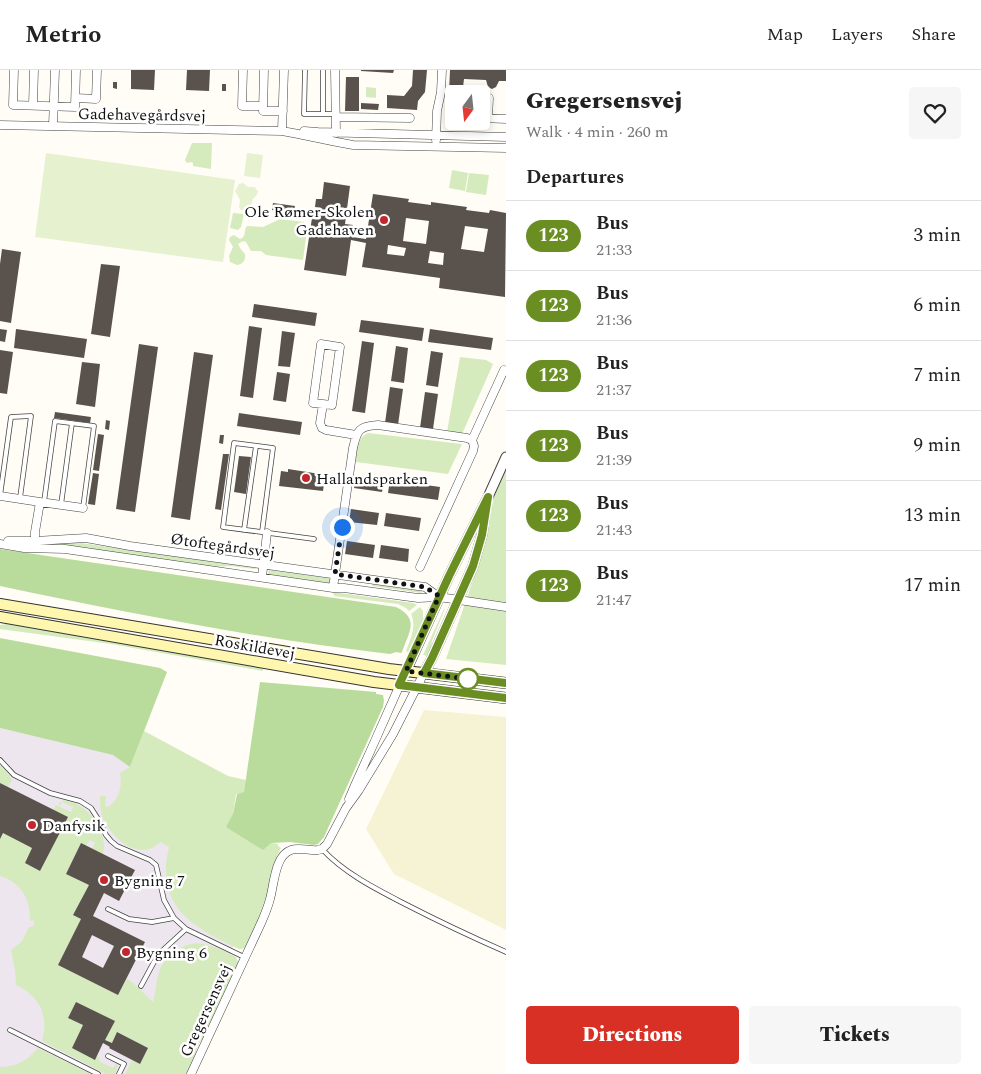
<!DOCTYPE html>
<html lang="en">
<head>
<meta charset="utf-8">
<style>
  body { margin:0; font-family:Spectral,serif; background:#f6f6f6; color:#222; height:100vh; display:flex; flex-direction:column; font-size:19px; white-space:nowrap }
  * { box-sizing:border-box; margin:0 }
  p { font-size:16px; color:#767676 }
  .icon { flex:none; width:28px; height:28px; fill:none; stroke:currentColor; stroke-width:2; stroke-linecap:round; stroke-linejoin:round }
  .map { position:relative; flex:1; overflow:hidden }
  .drawer { display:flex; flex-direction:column; background:#fff; width:475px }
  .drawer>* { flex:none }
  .badge { padding:0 10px; border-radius:16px; font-size:18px; line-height:32px }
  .needle { width:32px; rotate:195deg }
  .controls { position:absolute; left:445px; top:15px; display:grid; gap:10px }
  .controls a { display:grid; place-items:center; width:45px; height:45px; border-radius:5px; background:#fff; box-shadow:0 2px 8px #0003; font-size:25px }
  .you { position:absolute; width:25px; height:25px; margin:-12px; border:4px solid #fff; border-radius:50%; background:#1a73e8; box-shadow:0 0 0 8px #1a73e833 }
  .map>.badge { position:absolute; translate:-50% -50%; box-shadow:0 0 0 2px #fff }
  h2 { padding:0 20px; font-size:19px; line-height:45px }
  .round { display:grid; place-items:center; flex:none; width:52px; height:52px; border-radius:5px; background:#f6f6f6 }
  .headline { display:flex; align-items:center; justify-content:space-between; height:85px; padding:0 20px }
  h1 { font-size:24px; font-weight:800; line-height:38px }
  .action { display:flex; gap:10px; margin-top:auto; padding:10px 20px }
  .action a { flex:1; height:58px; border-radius:5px; background:#d93025; color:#fff; font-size:20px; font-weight:800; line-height:58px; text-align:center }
  .action a+a { background:#f6f6f6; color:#222 }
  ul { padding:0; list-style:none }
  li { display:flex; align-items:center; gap:15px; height:70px; padding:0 20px; border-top:1px solid #e0e0e0 }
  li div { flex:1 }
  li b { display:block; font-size:19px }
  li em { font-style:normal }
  li .badge { min-width:55px; font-weight:700; text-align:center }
  header { display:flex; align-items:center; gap:30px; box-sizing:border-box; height:70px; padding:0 25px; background:#fff; border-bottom:1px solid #e0e0e0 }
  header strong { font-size:24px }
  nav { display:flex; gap:28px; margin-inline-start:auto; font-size:18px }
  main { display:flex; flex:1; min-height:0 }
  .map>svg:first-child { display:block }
  .industrial { fill:#eee6ef }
  .farmland { fill:#f6f3d4 }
  .green { fill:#d5ebbd }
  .forest { fill:#b9dc9c }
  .pitch { fill:#e6f2cf }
  .building { fill:#5a524d; fill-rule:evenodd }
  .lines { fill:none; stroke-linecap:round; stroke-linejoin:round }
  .service-casing { stroke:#444; stroke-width:5.5 }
  .minor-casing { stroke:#444; stroke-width:9 }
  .tertiary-casing { stroke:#444; stroke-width:11 }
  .secondary-casing { stroke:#333; stroke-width:12 }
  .service { stroke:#fff; stroke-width:4 }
  .minor { stroke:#fff; stroke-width:8 }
  .tertiary { stroke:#fff; stroke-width:9 }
  .secondary { stroke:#fff6b0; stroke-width:10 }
  .line-casing { stroke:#fff; stroke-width:11 }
  .line { stroke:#6b8e23; stroke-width:8 }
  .walk { stroke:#111; stroke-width:5; stroke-dasharray:0 9 }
  .poi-dot { fill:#c4262e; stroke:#fff; stroke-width:2 }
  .stop-dot { fill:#fff; stroke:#6b8e23; stroke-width:2.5 }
  .labels { text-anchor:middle; stroke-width:5; stroke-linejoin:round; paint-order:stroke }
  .street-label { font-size:16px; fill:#111; stroke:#fff }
  .poi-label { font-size:16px; fill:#111; stroke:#fff; text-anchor:start }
</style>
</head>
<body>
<header>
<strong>Metrio</strong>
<nav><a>Map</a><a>Layers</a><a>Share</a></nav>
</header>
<main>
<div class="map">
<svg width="506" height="1004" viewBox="0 0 506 1004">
  <rect width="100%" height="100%" fill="#fffdf5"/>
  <path class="industrial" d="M0 658 114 685 188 738 252 835 175 1004H0Z"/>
  <path class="farmland" d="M424 640 506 647V860L394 804 366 759Z"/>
  <path class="green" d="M366 17 376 18V28L366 27Z
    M192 73H212L211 99 193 96V93L191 92 187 93 185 90Z
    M452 100 468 103 465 121 449 118Z
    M469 103 489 105 486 125 466 122Z
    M233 143 244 144 241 157 238 160 230 158Z
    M280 149 304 152 303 159 306 168 303 190 266 185 261 181H251L246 172 243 171 238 174 240 178 245 184C246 190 243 194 237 195L230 192 229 186 233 177 229 170 230 167 234 165 240 169C247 167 243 160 247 156L263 157Z
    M460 287 486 290 493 294 462 364 447 362Z
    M368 363 462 374 448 404 356 392C357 378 355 370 368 363Z
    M506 397V595L446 589 484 478 492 432Z
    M64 472 81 473 257 498 255 499 231 496 214 497 45 474Z
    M269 500 328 508 331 510V512L328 513 270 505 268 504Z
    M372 514H373L422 521 421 523 373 516H372Z
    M333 522 413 533 417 535 409 541 406 538 398 534 334 526Z
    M420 537 423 541V550L408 582 406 581C410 570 417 556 411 544Z
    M444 539H445L444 541 432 571 431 578 427 586 423 585Z
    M7 554 247 594 263 599V601L111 574 0 559V555Z
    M144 661 228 706 246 710 244 723 236 724 233 744 271 773 278 774V776L281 778C271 796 272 811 266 830 261 846 253 862 246 877L242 879H239C202 861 163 844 166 795 166 789 168 783 169 777L160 772C140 794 109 766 102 746 100 739 100 733 100 726H106L105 736 108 737C120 728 122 717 120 703L130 697Z
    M0 694 6 701 12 710 8 717 0 713Z
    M64 730C70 731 75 733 80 736 94 744 108 767 103 784L92 779 95 773 90 770 86 776 81 773 66 804 89 815 73 845 81 849 58 895 118 925 127 909 132 912 153 932C156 921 156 907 161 897 165 889 170 885 177 880 197 866 218 878 236 887L238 892V895L203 970H201L196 981 197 982 187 1004H125L132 990 140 994 148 978 118 962 112 973 105 970 114 951 76 932 68 948 83 955 72 978 94 989 96 986 100 988 99 991 113 998 116 994 118 995 115 1004H106L42 971C49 946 40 926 16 915L15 900 11 880 22 871 29 857H33L34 853 33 850 30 851C31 830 21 812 0 806V769L3 763 32 778 25 793 40 801 68 747 53 740 56 735 71 742 73 738V737L62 732 60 736 58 734Z
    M38 978 91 1004H0V997C16 997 28 990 38 978Z"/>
  <path class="forest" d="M0 479 396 537C420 549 409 562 402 582L401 583 396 582 390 584C259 569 129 543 0 516Z
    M0 568 160 598 167 602 130 697 113 685 0 658Z
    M260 612 376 622V624L383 625 384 631 383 637 324 767 318 774 314 775 290 772 271 773 263 780 226 757 233 744 237 724 244 722Z"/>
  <path class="pitch" d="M46 83 235 110 223 192 35 167Z
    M247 83 263 85 260 108 244 106Z
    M239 114 243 113 248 117H255L258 122C255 131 251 125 252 137L249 141 241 140 239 137 240 130 235 121Z"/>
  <path class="building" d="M131 0H155L154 20 131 19Z
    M187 0H210L209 21 186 20Z
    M361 0H394L393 3 361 1Z
    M413 0H427L425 22 418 31 417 40 387 38V25L404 26 412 16Z
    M450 0H506V11H499L496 17 492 19 488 17 486 10 464 9 463 17 468 24H454V29L449 23Z
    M346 7H359V41H345Z
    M113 12H117V19L113 18Z
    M222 14H226V21H222Z
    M361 33 379 34 378 40 361 39Z
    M324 112 350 116 345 154 353 155 352 167 366 169 373 124 409 129 408 132 431 135V132L467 137 466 140 489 143 490 140 506 143 505 227 439 218 440 208 362 197 366 173 351 170 346 206 304 200 312 148 300 146 301 140 320 142V138L315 137 316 129H322ZM406 148 429 151 426 174 403 171ZM465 156 488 159 484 182 461 179ZM388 175 406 178 404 186 387 184ZM430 181 444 183 443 195 428 193Z
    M273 133 295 136 294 143 272 140Z
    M2 179 21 182 11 253 0 251V194Z
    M101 194 120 196 110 267 91 264Z
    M254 234 317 243 315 256 252 247Z
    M361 250 424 258 422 271 359 262Z
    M249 256 262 258 253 328 240 326Z
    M0 259 7 260 5 272 0 271Z
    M16 259 87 269 84 288 14 278Z
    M430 259 493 268 491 280 428 272Z
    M282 261 295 263 290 297 278 296Z
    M362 271 374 273 365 343 352 341Z
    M139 274 158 277 135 442 116 439Z
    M396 276 408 278 404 313 391 311Z
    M0 280 13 282 7 324 0 323Z
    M431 281 443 283 438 317 426 315Z
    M194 282 213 285 190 450 171 447Z
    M82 292 100 294 95 337 76 334Z
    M277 302 290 304 286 332 273 330Z
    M390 317 403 319 398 355 385 353Z
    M425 322 438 324 433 359 420 358Z
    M55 342 91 347 90 353 54 348Z
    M239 343 302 352 300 365 237 356Z
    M106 350 110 351 109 360 105 359Z
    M98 364 104 365 99 401 93 400Z
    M220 365H224L223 374 219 373Z
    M223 384H229L221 440 215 439Z
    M239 386 251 387 246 424 234 422Z
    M288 399 320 404V406L325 407 323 421 279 416 281 401 288 402Z
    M93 403 99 404 95 435 88 434Z
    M356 406 384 410 382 422 354 418Z
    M390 410 440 417 438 430 388 423Z
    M351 439 379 443 377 455 349 452Z
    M386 443 421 448 419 461 384 456Z
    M347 471 375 475 373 488 345 484Z
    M381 475 409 479 408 492 379 488Z
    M0 713 68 747 40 801 25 793 32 778 3 763 0 769Z
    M81 773 135 800 119 831 104 823 93 846 145 872 118 925 58 895 81 849 73 845 89 815 66 804ZM92 865 114 876 103 898 82 887Z
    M76 932 115 951 105 970 112 973 117 962 148 978 140 994 109 978 110 977 103 973 95 990 72 978 83 955 68 948Z"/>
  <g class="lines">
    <g class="service-casing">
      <path id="service" d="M305 0 304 44H336
        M323 44V0
        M0 426 11 347 31 346 20 428
        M44 432 55 351 94 356 83 438
        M61 435 72 353
        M244 460 256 376
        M262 462 273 378 234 373 223 457 314 469
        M0 690 14 705 50 723 80 731 91 738 98 749 106 765 111 771 117 776 150 790 156 795 164 830 174 848 186 859 244 887
        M322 779C344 803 376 819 405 834 438 851 472 867 506 882
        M108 839 129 849 152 852 174 848
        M141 916 154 892 162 881 186 859
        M10 960 98 1004
        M108 986 124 994 119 1004"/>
    </g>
    <g class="minor-casing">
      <path id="minor" d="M14 0 13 35 75 37 76 0
        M243 0 242 36H263
        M264 0 263 41H283
        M335 0 336 63
        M76 28 96 29 97 0
        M33 35 34 0
        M336 47 410 48
        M481 48 506 49
        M488 48 489 28
        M0 55 282 61C306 65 329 71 353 75L506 78
        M53 56 55 0
        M282 61 284 0
        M304 61 318 62 506 67
        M436 70 437 41 441 22 442 0
        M321 274 340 277 332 335 313 333Z
        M323 334 320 353 322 358 326 360 356 365
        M0 426 40 432 35 462V475
        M40 432 83 438
        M8 471H35L86 468 130 476 425 517 439 527
        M0 474 24 478 65 479 333 518H344L418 528 439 527 506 537
        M420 497 473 381 474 376 472 370 504 300
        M262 507 267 463
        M333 518 353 378C357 360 359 356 378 355L467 368 472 370
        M349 729 355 715 374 673 406 601
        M191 1004 262 851C265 844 268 837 270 829 274 815 275 785 291 780 299 777 310 781 318 780L322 779 327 774 346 738 359 720 393 664 424 603"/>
    </g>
    <g class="tertiary-casing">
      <path id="tertiary" d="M406 601 449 506 488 427 506 387
        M424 603 432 588 473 496 482 465 486 437"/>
    </g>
    <g class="secondary-casing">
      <path id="secondary" d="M0 534 389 599 506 613
        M0 547 374 612 506 628"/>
    </g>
    <use href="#service" class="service"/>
    <use href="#minor" class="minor"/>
    <use href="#tertiary" class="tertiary"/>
    <use href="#secondary" class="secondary"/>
  </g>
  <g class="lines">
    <g class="line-casing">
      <path id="line" d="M506 613 424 603 432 588 473 496 482 465 488 427 449 506 399 615 506 628"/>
    </g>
    <use href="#line" class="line"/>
    <path class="walk" d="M342 457 335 504 425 517 439 526 406 601 468 609"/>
  </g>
  <g class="poi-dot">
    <circle cx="384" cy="150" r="5"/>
    <circle cx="306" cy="408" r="5"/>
    <circle cx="32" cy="755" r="5"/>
    <circle cx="104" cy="810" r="5"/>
    <circle cx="126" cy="882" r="5"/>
  </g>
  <circle class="stop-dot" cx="468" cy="609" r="10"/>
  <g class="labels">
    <g class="street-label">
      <text transform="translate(142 44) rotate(1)" y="6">Gadehavegårdsvej</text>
      <text transform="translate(223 475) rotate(8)" y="6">Øtoftegårdsvej</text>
      <text transform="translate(255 576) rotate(10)" y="6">Roskildevej</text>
      <text transform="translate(205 940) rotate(-65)" y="6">Gregersensvej</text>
    </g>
    <g class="poi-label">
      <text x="374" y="147" text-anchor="end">Ole Rømer-Skolen<tspan x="374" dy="18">Gadehaven</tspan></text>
      <text x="316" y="414">Hallandsparken</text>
      <text x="42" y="761">Danfysik</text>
      <text x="114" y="816">Bygning 7</text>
      <text x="136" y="888">Bygning 6</text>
    </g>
  </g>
</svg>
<div class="controls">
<a><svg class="needle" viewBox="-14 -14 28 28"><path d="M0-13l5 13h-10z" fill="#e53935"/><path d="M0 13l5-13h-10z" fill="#767676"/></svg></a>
</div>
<div class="you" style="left:342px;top:457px"></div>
</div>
<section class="drawer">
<div class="headline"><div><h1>Gregersensvej</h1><p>Walk · 4 min · 260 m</p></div><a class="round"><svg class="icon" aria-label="heart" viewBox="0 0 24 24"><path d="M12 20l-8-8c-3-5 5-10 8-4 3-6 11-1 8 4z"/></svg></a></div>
<h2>Departures</h2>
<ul>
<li><span class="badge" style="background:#6b8e23;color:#fff">123</span><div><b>Bus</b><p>21:33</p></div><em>3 min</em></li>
<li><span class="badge" style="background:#6b8e23;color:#fff">123</span><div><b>Bus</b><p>21:36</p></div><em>6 min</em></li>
<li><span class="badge" style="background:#6b8e23;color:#fff">123</span><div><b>Bus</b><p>21:37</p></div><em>7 min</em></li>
<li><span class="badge" style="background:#6b8e23;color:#fff">123</span><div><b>Bus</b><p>21:39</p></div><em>9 min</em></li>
<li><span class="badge" style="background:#6b8e23;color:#fff">123</span><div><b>Bus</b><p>21:43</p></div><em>13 min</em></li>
<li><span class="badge" style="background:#6b8e23;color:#fff">123</span><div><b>Bus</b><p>21:47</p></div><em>17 min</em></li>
</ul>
<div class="action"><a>Directions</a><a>Tickets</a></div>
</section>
</main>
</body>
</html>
